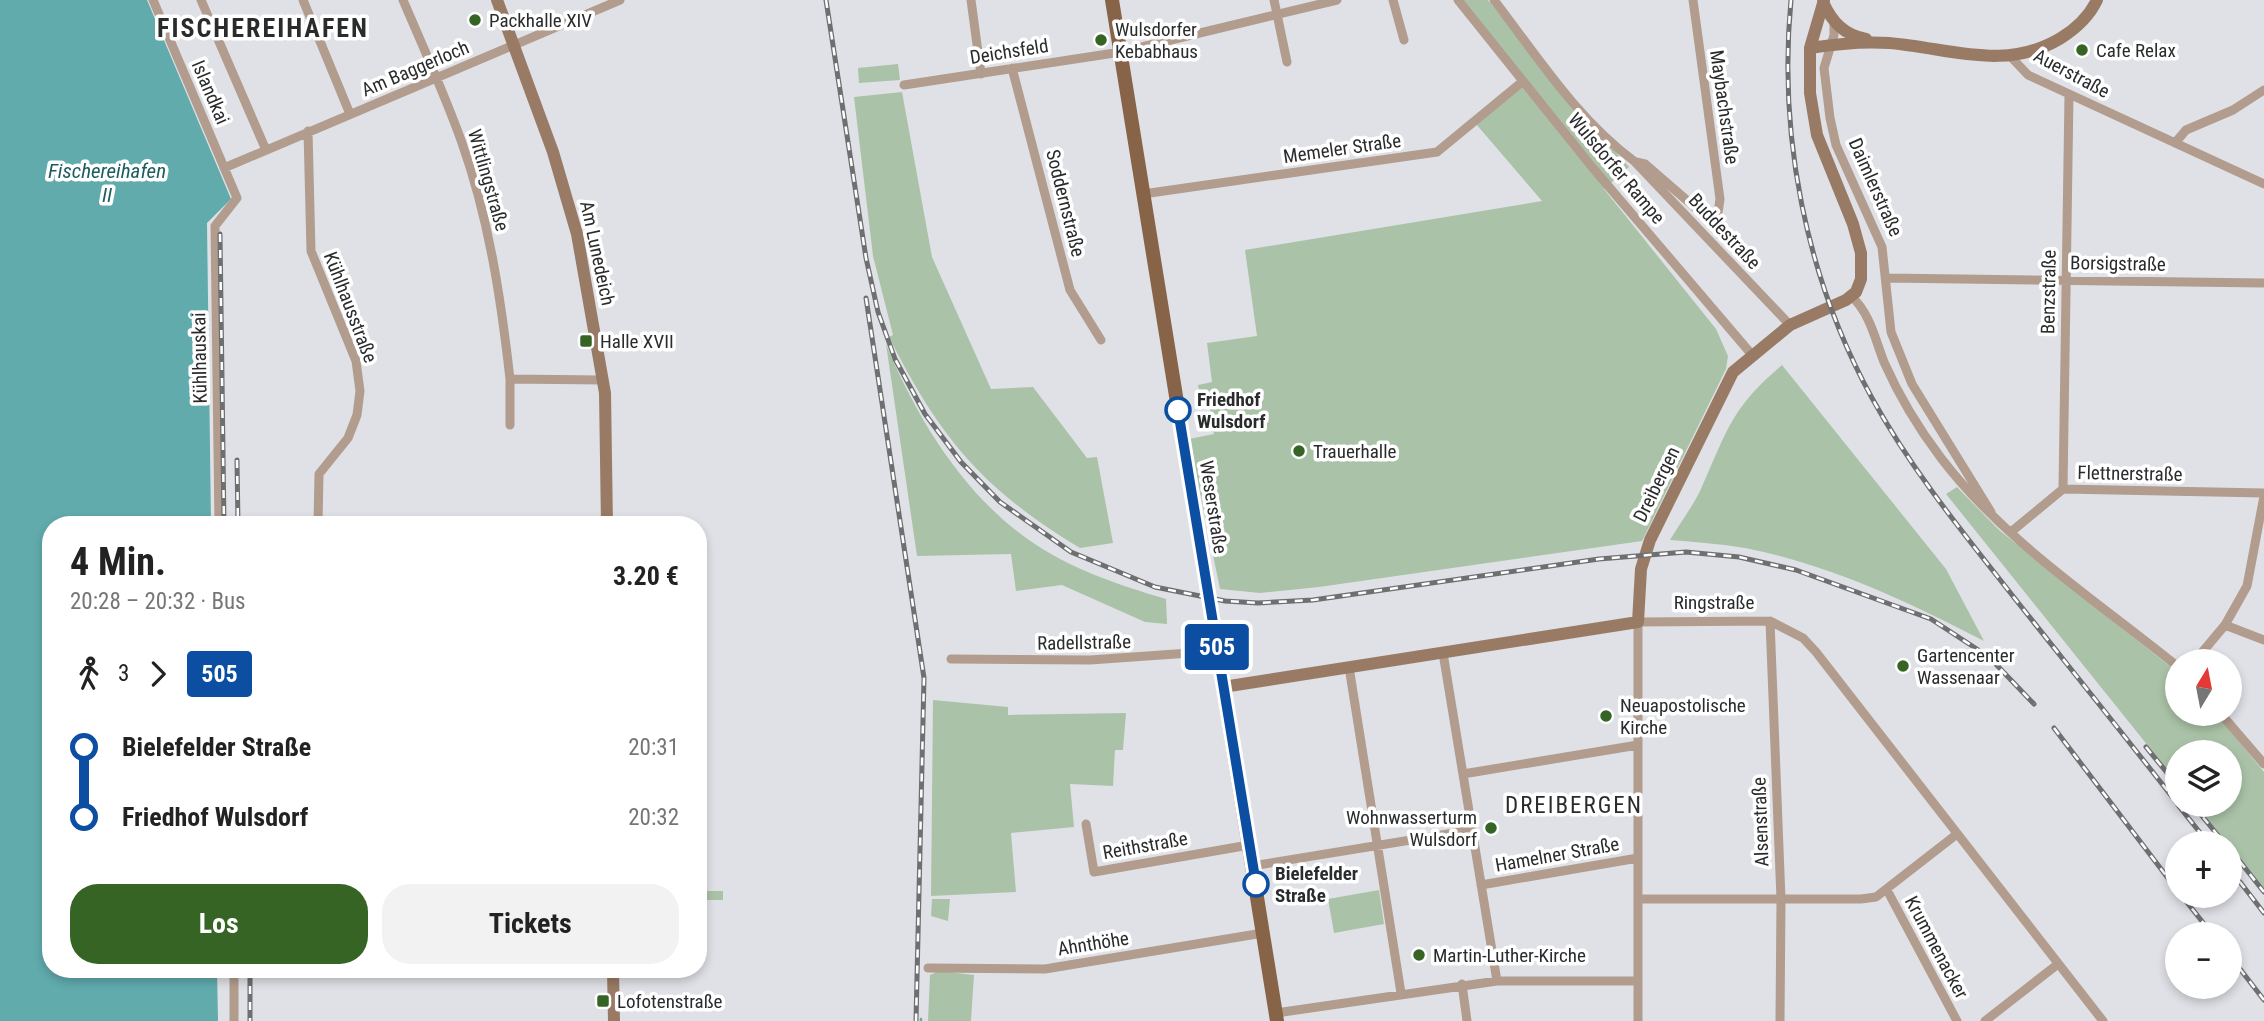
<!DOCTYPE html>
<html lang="de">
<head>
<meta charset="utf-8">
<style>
  body { margin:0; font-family:"Roboto Condensed",sans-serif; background:#f2f2f2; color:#222; height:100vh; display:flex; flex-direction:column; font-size:26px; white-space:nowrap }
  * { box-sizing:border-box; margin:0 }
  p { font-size:23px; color:#767676 }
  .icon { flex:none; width:38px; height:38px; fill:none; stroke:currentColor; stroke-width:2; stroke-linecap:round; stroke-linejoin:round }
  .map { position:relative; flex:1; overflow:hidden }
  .panel { position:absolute; left:42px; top:516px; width:665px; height:462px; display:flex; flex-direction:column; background:#fff; border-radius:28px; box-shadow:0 4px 10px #0003 }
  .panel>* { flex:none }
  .badge { padding:0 14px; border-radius:5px; font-size:24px; line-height:46px }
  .needle { width:46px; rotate:10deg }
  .fabs { position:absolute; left:2165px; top:649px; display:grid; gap:14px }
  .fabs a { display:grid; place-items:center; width:77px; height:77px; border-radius:50%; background:#fff; box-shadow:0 4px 10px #0003; font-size:35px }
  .map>.badge { position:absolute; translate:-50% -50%; box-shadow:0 0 0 4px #fff }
  .legs { display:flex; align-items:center; gap:10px; height:77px; padding:0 28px; font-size:23px }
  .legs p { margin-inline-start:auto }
  .overview { display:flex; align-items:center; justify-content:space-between; height:119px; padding:0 28px }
  h1 { font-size:38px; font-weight:700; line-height:52px }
  .action { display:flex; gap:14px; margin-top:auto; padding:14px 28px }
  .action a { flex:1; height:80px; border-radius:28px; background:#356424; color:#fff; font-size:28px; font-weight:700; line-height:80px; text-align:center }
  .action a+a { background:#f2f2f2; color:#222 }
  ul { padding:0 28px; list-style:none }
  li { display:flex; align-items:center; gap:24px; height:70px; font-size:26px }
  li i { display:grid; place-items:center; width:10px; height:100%; margin:0 9px; background:currentColor }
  li i::after { content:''; width:18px; height:18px; margin:-9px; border:5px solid; border-radius:50%; background:#fff }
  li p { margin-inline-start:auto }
  li:first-child i { background:linear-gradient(#0000 50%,currentColor 0) }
  li:last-child i { background:linear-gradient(currentColor 50%,#0000 0) }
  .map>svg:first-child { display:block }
  .green { fill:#aac3a8 }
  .water { fill:#61abad }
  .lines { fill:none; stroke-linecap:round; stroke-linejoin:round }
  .stream { stroke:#61abad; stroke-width:2.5 }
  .street { stroke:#b29c8d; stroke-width:9 }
  .secondary { stroke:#997b65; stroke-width:12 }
  .primary { stroke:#876347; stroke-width:14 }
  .rail-casing { stroke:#6d6f71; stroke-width:5 }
  .rail { stroke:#fff; stroke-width:2.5; stroke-dasharray:8; stroke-linecap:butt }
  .line-1-casing { stroke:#fff; stroke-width:16 }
  .line-1 { stroke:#0b4ea2; stroke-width:10 }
  .poi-dot { fill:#356424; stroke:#fff; stroke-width:2.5 }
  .stop-1-dot { fill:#fff; stroke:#0b4ea2; stroke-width:3.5 }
  .labels { text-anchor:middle; stroke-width:7; stroke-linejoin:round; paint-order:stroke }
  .poi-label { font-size:19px; fill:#2a2b2c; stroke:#fff; text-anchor:start }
  .street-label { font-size:19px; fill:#2a2b2c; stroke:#fff }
  .stop-label { font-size:19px; font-weight:bold; fill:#2a2b2c; stroke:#fff; text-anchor:start }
  .water-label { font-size:21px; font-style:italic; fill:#1e5c5e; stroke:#fff }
  .quarter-label { font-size:23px; letter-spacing:2px; fill:#2a2b2c; stroke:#fff }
  .district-label { font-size:26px; font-weight:bold; letter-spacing:2px; fill:#2a2b2c; stroke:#fff }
</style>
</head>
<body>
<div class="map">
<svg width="2264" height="1021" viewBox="0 0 2264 1021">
  <rect width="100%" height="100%" fill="#dfe1e6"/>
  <path class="green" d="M1463 0H1488L1551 79 1629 167 1604 189 1716 329 1728 356 1726 369 1642 541 1319 587 1260 593 1220 589 1189 439 1214 434 1207 390 1199 391 1198 385 1212 382 1207 343 1257 336 1245 250 1542 201 1476 124 1526 83Z
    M898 64 900 80 859 83 858 68Z
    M902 92 932 257 991 389 1033 387 1087 458 1097 457 1113 543 1080 548C982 489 940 438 889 337L893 335 873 256 854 97Z
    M886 344C916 417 963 494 1029 540 1070 569 1119 585 1166 599L1167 624 1145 622 1062 585 1016 591 1011 554 917 556Z
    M1782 365 1946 569 1984 641C1909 602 1828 564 1745 548 1720 544 1695 542 1670 540 1680 523 1693 506 1701 489 1727 431 1731 408 1782 365Z
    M1957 487 1999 530 2177 672V714H2216L2264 772V888L2196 805H2230V752H2177V782L1946 494Z
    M933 700 1008 707V715L1126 713 1123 750H1115L1113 786 1070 784 1074 827 1011 833 1016 892 931 896Z
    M1379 890 1384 924 1334 933 1328 899Z
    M698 891H723V900H698Z
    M932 899H950L948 921 931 916Z
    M939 971 974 975 971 1021H928L930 975Z"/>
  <path class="water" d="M0 0H147L231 199 207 223 211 525H51V970H217L218 1021H0Z"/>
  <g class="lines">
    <path class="stream" d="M921 1021V1019"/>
    <path class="street" d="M153 0 237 198 215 226 219 525
      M201 0 266 150
      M303 0 350 114
      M403 0C423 47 445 95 462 143 489 219 501 299 510 379L603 380
      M971 0 981 74
      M1274 0 1287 62
      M1393 0 1404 40
      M1458 0 1592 167 1753 356
      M1494 0C1537 56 1577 119 1634 161L1790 325
      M1834 22V35L1824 68 1830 118 1836 145 1882 247 1891 332 1912 384 1991 512
      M2011 57 2028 75 2264 184
      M1012 68 1070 290 1101 340
      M904 85 1121 52 1337 0
      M308 131 311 251 356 361 360 391 357 415 348 438 319 474 318 525
      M2175 143 2186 130 2233 110 2264 90
      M1636 162 1645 164 1705 216 1718 213 1720 199 1693 0
      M224 168 620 0
      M1143 194 1437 152 1522 82
      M1887 278 2264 283
      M1851 296C1870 313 1875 339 1884 362 1899 396 1919 429 1941 458 2005 542 2096 600 2177 666
      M510 379V425
      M2063 489 2069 95
      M2011 532 2063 489 2264 493
      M1770 621 1781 899 1780 1021
      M2225 625 2264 640
      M1443 653 1497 981
      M951 659 1090 660 1218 651
      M2194 662 2225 625 2247 586 2264 496
      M1349 667 1401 993
      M2221 714 2264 764
      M1463 774 1638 745
      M1086 824 1094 872 1249 845
      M1252 866 1472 830
      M1481 885 1638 858
      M1887 890 1957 1021
      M1638 899H1861L1876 897 1957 834
      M928 968 1045 969 1263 933
      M234 970V1021
      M1462 984 1467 1021
      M1276 1013 1497 981H1638
      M1638 1021V622L1770 621 1803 638 1816 652 2103 1021
      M1985 1021 2058 964"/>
    <path class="secondary" d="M497 0 553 152 577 234 605 393 607 525
      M1823 2C1832 22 1844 35 1866 39
      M1810 48C1835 44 1863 41 1889 43 1950 48 2005 72 2061 38 2077 28 2089 17 2097 0
      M1223 687 1638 622 1641 569 1650 540 1733 372 1790 325 1846 300 1856 292 1861 279V253L1853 224 1817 135 1810 93V48L1824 0
      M613 970 614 1021"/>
    <path class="primary" d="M1112 0 1277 1021"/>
    <g class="rail-casing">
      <path id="rail" d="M826 0 866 258 878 312 895 359 925 414 961 462 1000 502 1071 552 1155 587 1225 601 1258 603 1313 600 1599 559 1686 552 1739 557 1796 570 1931 619 1989 657 2034 704
        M1791 0C1778 136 1806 278 1872 398 1912 471 1965 535 2016 600 2070 668 2124 735 2177 803
        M220 234 224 525
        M866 298 924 678 916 1021
        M237 460 238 525
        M2054 728 2177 890
        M2146 747 2177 785
        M2178 805 2209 844
        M2193 805 2225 844
        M2230 849 2264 892
        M2230 869 2264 913
        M2182 896 2212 934
        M2230 956 2264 1000
        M250 970V1021"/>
    </g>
    <use href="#rail" class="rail"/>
  </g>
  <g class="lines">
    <g class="line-1-casing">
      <path id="line-1" d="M1178 410 1256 884"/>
    </g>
    <use href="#line-1" class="line-1"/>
  </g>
  <g class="poi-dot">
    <circle cx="475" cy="20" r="7"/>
    <circle cx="1101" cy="40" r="7"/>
    <circle cx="2082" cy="50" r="7"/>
    <rect x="579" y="334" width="14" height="14" rx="3.5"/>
    <circle cx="1299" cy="451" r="7"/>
    <circle cx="1903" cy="666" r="7"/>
    <circle cx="1606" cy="716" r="7"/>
    <circle cx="1491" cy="828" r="7"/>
    <circle cx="1419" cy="955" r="7"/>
    <rect x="596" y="994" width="14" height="14" rx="3.5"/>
  </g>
  <g class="stop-1-dot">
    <circle cx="1178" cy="410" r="12"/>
    <circle cx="1256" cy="884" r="12"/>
  </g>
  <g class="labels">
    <g class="poi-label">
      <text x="489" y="27">Packhalle XIV</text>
      <text x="1115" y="36">Wulsdorfer<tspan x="1115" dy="22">Kebabhaus</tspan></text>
      <text x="2096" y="57">Cafe Relax</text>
      <text x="600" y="348">Halle XVII</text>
      <text x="1313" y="458">Trauerhalle</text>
      <text x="1917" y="662">Gartencenter<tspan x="1917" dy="22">Wassenaar</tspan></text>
      <text x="1620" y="712">Neuapostolische<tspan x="1620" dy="22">Kirche</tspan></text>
      <text x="1477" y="824" text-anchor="end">Wohnwasserturm<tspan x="1477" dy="22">Wulsdorf</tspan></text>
      <text x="1433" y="962">Martin-Luther-Kirche</text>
      <text x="617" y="1008">Lofotenstraße</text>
    </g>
    <g class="street-label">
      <text transform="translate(1009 51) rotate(-9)" y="7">Deichsfeld</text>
      <text transform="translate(415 68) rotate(-23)" y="7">Am Baggerloch</text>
      <text transform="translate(2072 73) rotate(28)" y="7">Auerstraße</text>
      <text transform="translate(211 92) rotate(67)" y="7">Islandkai</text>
      <text transform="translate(1725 107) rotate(82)" y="7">Maybachstraße</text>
      <text transform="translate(1342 148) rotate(-8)" y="7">Memeler Straße</text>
      <text transform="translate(1617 168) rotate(50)" y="7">Wulsdorfer Rampe</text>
      <text transform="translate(489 180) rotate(74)" y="7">Wittlingstraße</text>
      <text transform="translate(1876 187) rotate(66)" y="7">Daimlerstraße</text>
      <text transform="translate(1066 203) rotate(76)" y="7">Soddernstraße</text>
      <text transform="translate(1725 231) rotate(47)" y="7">Buddestraße</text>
      <text transform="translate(598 253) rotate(78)" y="7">Am Lunedeich</text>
      <text transform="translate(2118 263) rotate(1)" y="7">Borsigstraße</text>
      <text transform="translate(2048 292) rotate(-89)" y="7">Benzstraße</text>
      <text transform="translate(351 307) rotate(69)" y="7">Kühlhausstraße</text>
      <text transform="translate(199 358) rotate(-91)" y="7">Kühlhauskai</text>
      <text transform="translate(2130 473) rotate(1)" y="7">Flettnerstraße</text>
      <text transform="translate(1656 484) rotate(-64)" y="7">Dreibergen</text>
      <text transform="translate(1214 507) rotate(81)" y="7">Weserstraße</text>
      <text x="1714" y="609">Ringstraße</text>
      <text transform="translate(1084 642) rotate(-1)" y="7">Radellstraße</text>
      <text transform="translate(1760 822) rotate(-92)" y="7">Alsenstraße</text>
      <text transform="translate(1145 845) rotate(-10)" y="7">Reithstraße</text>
      <text transform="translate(1557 854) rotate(-10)" y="7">Hamelner Straße</text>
      <text transform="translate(1093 943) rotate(-9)" y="7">Ahnthöhe</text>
      <text transform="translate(1937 947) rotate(62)" y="7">Krummenacker</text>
    </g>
    <g class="stop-label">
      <text x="1197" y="406">Friedhof<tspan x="1197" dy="22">Wulsdorf</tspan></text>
      <text x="1275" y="880">Bielefelder<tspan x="1275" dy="22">Straße</tspan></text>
    </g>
    <g class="water-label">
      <text x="107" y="178">Fischereihafen<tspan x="107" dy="24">II</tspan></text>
    </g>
    <g class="quarter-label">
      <text x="1574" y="813">DREIBERGEN</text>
    </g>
    <g class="district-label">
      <text x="263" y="37">FISCHEREIHAFEN</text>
    </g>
  </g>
</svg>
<div class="fabs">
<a><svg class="needle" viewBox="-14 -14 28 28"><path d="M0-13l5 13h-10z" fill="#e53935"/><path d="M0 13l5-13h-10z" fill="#767676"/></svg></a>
<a><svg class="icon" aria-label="layers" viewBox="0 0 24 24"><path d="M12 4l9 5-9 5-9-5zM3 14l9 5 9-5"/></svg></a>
<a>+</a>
<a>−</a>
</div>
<b class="badge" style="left:1217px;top:647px;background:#0b4ea2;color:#fff">505</b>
<section class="panel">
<div class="overview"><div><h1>4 Min.</h1><p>20:28 – 20:32 · Bus</p></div><b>3.20 €</b></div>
<div class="legs"><svg class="icon" aria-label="walk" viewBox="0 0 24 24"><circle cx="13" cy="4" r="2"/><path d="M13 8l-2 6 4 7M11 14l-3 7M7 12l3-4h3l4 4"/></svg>3<svg class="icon" aria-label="forward" viewBox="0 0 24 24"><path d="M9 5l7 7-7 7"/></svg><b class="badge" style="background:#0b4ea2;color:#fff">505</b></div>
<ul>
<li><i style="color:#0b4ea2"></i><b>Bielefelder Straße</b><p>20:31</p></li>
<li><i style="color:#0b4ea2"></i><b>Friedhof Wulsdorf</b><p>20:32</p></li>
</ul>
<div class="action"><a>Los</a><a>Tickets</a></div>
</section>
</div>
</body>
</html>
